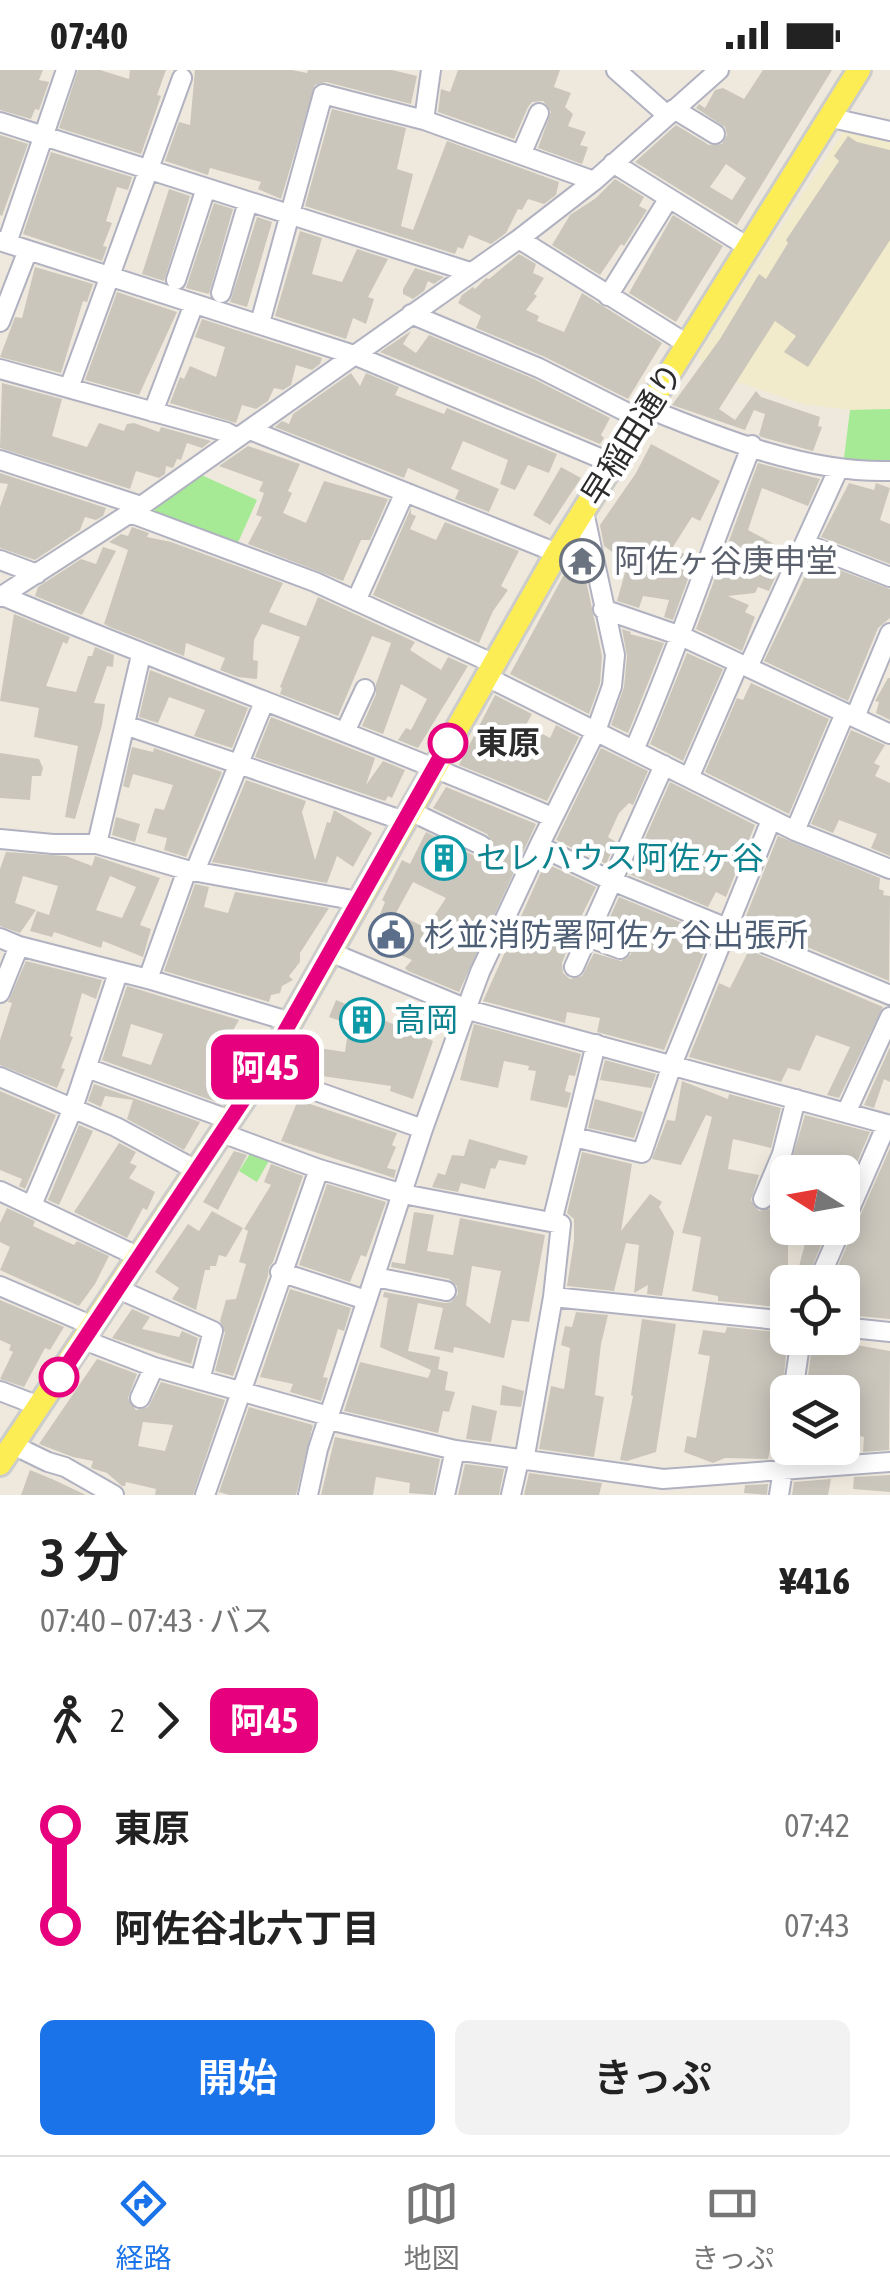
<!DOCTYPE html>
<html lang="ja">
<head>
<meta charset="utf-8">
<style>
  body { margin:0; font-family:"Asap Condensed","Noto Sans JP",sans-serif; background:#f2f2f2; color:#222; height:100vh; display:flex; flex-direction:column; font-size:38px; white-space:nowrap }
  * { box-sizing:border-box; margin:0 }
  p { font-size:32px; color:#767676 }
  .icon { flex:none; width:55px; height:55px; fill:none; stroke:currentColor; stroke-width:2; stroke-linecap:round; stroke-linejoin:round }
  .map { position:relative; height:1425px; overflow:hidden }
  .sheet { display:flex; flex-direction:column; background:#fff; flex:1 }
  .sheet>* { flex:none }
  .badge { padding:0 20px; border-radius:15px; font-size:35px; line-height:65px }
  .needle { width:65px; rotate:281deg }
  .controls { position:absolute; left:770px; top:1085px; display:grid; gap:20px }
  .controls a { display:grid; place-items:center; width:90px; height:90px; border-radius:15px; background:#fff; box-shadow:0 5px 25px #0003; font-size:50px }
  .map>.badge { position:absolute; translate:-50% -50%; box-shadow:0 0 0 5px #fff }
  .legs { display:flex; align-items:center; gap:15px; height:110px; padding:0 40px; font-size:32px }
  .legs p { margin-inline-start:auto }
  .headline { display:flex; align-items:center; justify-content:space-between; height:170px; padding:0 40px }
  h1 { font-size:55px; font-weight:600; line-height:75px }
  .primary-button { display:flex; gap:20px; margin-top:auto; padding:20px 40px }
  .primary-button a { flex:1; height:115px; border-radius:15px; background:#1a73e8; color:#fff; font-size:40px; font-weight:600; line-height:115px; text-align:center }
  .primary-button a+a { background:#f2f2f2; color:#222 }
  ul { padding:0 40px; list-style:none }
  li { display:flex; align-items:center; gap:35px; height:100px; font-size:38px }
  li i { display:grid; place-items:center; width:15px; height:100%; margin:0 12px; background:currentColor }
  li i::after { content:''; width:25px; height:25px; margin:-12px; border:8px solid; border-radius:50%; background:#fff }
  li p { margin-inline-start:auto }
  li:first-child i { background:linear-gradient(#0000 50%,currentColor 0) }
  li:last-child i { background:linear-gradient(currentColor 50%,#0000 0) }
  .status { display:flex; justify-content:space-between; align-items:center; height:70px; padding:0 50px; background:#fff; direction:ltr }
  .status svg { height:28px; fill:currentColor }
  .tab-bar { display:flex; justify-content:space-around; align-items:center; height:140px; border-top:2px solid #e0e0e0; background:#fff; font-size:28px; color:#767676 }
  .tab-bar a { display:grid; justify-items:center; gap:5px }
  .tab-bar .selected { color:#1a73e8 }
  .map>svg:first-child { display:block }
  .education { fill:#f1eacb }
  .green { fill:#a6ea95 }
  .building { fill:#cac6bc; fill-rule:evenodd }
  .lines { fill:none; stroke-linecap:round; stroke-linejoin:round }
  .minor-casing { stroke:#b1b2c1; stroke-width:22 }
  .major-casing { stroke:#ccc; stroke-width:28 }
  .minor { stroke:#fff; stroke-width:18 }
  .major { stroke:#fded54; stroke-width:22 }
  .line-1-casing { stroke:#fff; stroke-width:22 }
  .line-1 { stroke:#e6007e; stroke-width:15 }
  .stop-1-dot { fill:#fff; stroke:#e6007e; stroke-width:5 }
  .labels { text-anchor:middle; stroke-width:9; stroke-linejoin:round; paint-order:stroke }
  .street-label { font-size:32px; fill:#2c2c2c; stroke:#fff }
  .worship-label { font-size:32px; fill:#5b616d; stroke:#fff; text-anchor:start }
  .stop-label { font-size:32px; font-weight:bold; fill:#2c2c2c; stroke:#fff; text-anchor:start }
  .culture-label { font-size:32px; fill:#0d838f; stroke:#fff; text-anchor:start }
  .service-label { font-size:32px; fill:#4e5e75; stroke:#fff; text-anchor:start }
</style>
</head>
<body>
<div class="status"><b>07:40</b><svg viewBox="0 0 49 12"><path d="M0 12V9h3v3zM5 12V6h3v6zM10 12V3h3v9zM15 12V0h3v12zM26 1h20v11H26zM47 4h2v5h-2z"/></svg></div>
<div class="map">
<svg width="890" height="1425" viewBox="0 0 890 1425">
  <rect width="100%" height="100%" fill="#efe9dd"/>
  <path class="education" d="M846 57 890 69V339L850 340 803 334 711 303 697 286Z"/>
  <path class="green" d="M890 339V395L843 396 850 340Z
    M199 404 257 430 236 477 146 440Z
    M253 1079 271 1087 257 1112 239 1101Z"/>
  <path class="building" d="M0 0H43L39 10 49 12 39 40 35 39 31 49 0 40Z
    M78 0H100L129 9 130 0H166L157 25 161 26 141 84 59 58Z
    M195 0H292L307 3 308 0H392L417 6 411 34 326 12 315 15 281 129 258 119 261 112 210 98 208 105 165 91 179 52 190 55Z
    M458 0H560L554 17 571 23 565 37 573 44 568 56 586 62 580 75 588 77 582 94 538 78 551 42 543 31 532 32 528 37 514 69 438 42 441 19 450 22Z
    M763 0H832L737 155 635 92 676 55 709 75 722 74 727 65 725 57 696 38 699 34 705 38 715 20 723 18 744 29ZM726 94 746 108 732 130 710 117Z
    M332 39 406 58 397 99 413 104 401 156 413 160 447 71 559 112 556 125 544 134 528 129 522 140 518 139 506 163 491 174 469 165 463 179 458 177 455 184 305 136Z
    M0 65 28 74 2 146 0 145Z
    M848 66 857 72 890 80V170L808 297 784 282 796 266 775 251 719 339 735 350 756 321 761 327 820 347 818 356 822 357 813 381 761 367 759 365 765 344 754 340 745 360 672 335 720 269 759 204 766 209 788 173 786 170 839 91 834 86Z
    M51 82 132 107 128 120 117 117 106 151 112 153 103 176 107 177 102 191 23 164Z
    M615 109 644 127 639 136 647 140 624 176 621 174 600 205 552 175 570 145 596 128Z
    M169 119 190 126 164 211 142 204Z
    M214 133 233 139 209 224 186 218Z
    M673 145 723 176 676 252 629 223Z
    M257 147 272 152 247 237 230 232Z
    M300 161 322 168 312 204 342 212 357 179 388 189 368 227 374 229 366 254 353 248 346 269 275 246Z
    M519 184 536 194 533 203 544 208 534 224 537 226 526 240 539 246 537 251 564 262 582 223 662 273 628 329 545 287 476 258 481 246 458 233 462 225 473 217 475 219 486 208 489 209Z
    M35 197 93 214 87 232 83 231 61 303 0 287 15 247 22 248Z
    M415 198 444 207 434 214 428 211 424 221 413 229 403 224V219Z
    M117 222 177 242 139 325 85 310Z
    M202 249 322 288 320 294 312 300 296 295 291 315 283 320 274 318 268 331 256 339 242 335 236 353 170 333 180 307 184 309 190 296 216 307 225 277 195 267Z
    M411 261 403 274 416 283 429 265 534 309 610 348 601 365 604 368 600 374 380 282Z
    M351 303 360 316 366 303 399 317 395 325 444 344 447 338 557 384 549 403 528 395 515 420 500 414 508 390 463 371 451 399 499 419 489 442 455 429 459 420 408 398 404 408 275 357 282 351 289 354 293 344Z
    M2 313 62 329 52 366 87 377 99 353 124 361 127 354 134 353 159 362 161 357 211 371 202 378 187 373 181 390 177 389 173 398 166 396 165 404 159 408 136 401 130 419 0 378Z
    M651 374 720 411 700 451 692 447 671 480 696 487 673 550 664 547 669 530 643 526 639 538 617 531 626 499 639 501 604 476 600 455 636 403Z
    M248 376 300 394 288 421 292 423 283 443 306 453 324 411 388 429 370 470H361L343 511 248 474 262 447 256 445 264 423 259 421 263 412 219 396Z
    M758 393 820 409 808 436 762 418 748 460 787 481 769 521 758 517 755 523 728 526 749 535 745 542 755 547 742 581 696 559Z
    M561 397 581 408 550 455 533 445Z
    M0 403 106 438 103 446 96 450 85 447 80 460 35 490 0 478V437L8 414 0 413Z
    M849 413 874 420 876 413 890 418 880 450 890 454V494L821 467Z
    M411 438V444L416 446 410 459 436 470 445 452 519 481 501 516 508 520 493 541 479 573 373 525Z
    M132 457 149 463 147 467 171 472 283 513 269 542 306 556 318 527 415 572 410 580 441 600 448 587 468 596 418 678 398 670 406 658 411 660 427 629 401 614 383 664 362 656 376 624V614L391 573 372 566 338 646 280 624 282 618 280 617 300 567 262 554 254 570 253 590 258 591 257 609 238 607 220 600 225 588 186 573 184 586 110 557 104 554 128 480 109 472 121 464 128 466Z
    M103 477 116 481 82 545 35 526 38 517 81 489 96 494Z
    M579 477 602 586 600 613 589 644 510 604 567 499 575 501Z
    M813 490 890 519V548L878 558 848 631 764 591Z
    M14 544 70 567 67 574 63 572 46 616 76 622 88 586H92L95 577 114 585 113 597 107 596 94 633 105 634 102 655 75 749 65 747 78 676 34 667 39 638 0 631Z
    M622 559 631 562 630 564 664 573 628 663 611 655 624 617 627 586Z
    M687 583 723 599 683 691 650 674Z
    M150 600 248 638 232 678 194 666 205 640 169 627 158 653 139 647Z
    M888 608H890V650L876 643 879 632 875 631Z
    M751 613 829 649 789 744 705 702 737 628 743 630Z
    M495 625 532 644 526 655 550 668 556 655 579 667 547 731 459 695Z
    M271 647 375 688 366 715 383 691 405 700 392 728 388 726 385 731 255 687Z
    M851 660 885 675 874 693 880 696 875 706 890 713V786L871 778 877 764 839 750 833 763 811 754Z
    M132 677 153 682 154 678 222 702 186 787 164 780 167 768 147 763 155 738 164 740 173 715 133 704 129 718 123 716Z
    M601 678 648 701 633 735 629 733 619 743 608 767 616 772 606 794 556 770Z
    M0 683 39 689 43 698 41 706H32L30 730 0 728Z
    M246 710 306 731 302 742 315 790 327 752 330 753 334 740 372 763 353 797 337 786 327 813 212 792Z
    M670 712 755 755 726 827 716 822 708 837 629 804Z
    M446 717 536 754 459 922 408 901 405 898 412 890 369 871 385 832 382 830 402 790 410 794 426 762 477 787 487 786 492 781 493 773 487 764 433 738ZM413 812 446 828 426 858 396 843Z
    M116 747 140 754 135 772 112 765Z
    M778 766 880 808 879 819 884 821 883 825 890 826 889 911 744 851Z
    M6 782 66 786 92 796 95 786 160 808 140 855 151 859 143 887 103 871 101 878 54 862 52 867 30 861 37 841 49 845 58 816 23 806 15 833 36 840 20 863 0 856V799ZM110 806 136 817 122 848 96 840Z
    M545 793 596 817 574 861 562 893 563 903 570 909 582 906 594 883 621 891 631 884 629 870 604 860 619 827 707 863 702 875 706 878 664 980 597 962 600 948 567 942 565 953 483 931Z
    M195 814 209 817 204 837 228 843 235 822 329 838 300 883V892L289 906 293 910 282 916 280 923 271 925 269 932 164 901Z
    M749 880 883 937 839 1028 827 1025 850 977 816 965 800 1001 788 998 781 1012 689 987 719 913 730 918Z
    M26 891 102 910 96 929 82 923 70 966 73 967 61 998 65 999 57 1018 0 995V970L12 933 8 932Z
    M127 916 239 950 214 994 234 1005 216 1032 102 990ZM131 954 163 964 151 995 122 986Z
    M336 930 433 971 413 1029 390 1021 391 1016 301 1003 305 976 345 982 349 954 329 947Z
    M474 954 581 984 575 1006 569 1005 565 1021 571 1023 567 1038 530 1030 536 1001 528 1000 529 996 504 991 498 1018 460 1010Z
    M890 977V1012L884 1009 874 1038 864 1035Z
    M605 990 656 1004 651 1018 600 1010Z
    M682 1011 728 1029 729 1024 781 1038 771 1078 733 1069 728 1099 759 1105 751 1130 759 1141 771 1138 785 1110 788 1111V1238L718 1231V1226L692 1221 701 1167 682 1163 712 1047 706 1045 681 1095 652 1089 667 1050 675 1051Z
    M94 1014 200 1052 184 1080 127 1049 133 1030 105 1026 101 1037 88 1031Z
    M0 1021 56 1045 25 1119 19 1116 22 1109 0 1100Z
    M595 1029 643 1042 634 1068 588 1058Z
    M298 1030 397 1063 392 1075 396 1077 387 1098 396 1100 394 1108 281 1071Z
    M805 1045 870 1062 844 1122 842 1102H788Z
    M79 1055 93 1061 59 1135 48 1130Z
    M469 1069 528 1086 525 1095 499 1090 495 1099 491 1098 485 1119 461 1113 458 1122 432 1117 438 1103 445 1105 452 1085 464 1086Z
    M119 1073 136 1082 130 1093 137 1096 129 1108 155 1122 147 1140 143 1138 127 1168 74 1142Z
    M890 1078V1249L848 1245 856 1229 842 1222V1212H831Z
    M234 1081 247 1085 218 1140 203 1132Z
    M582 1082 632 1094 621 1161 650 1124 662 1132 659 1137 674 1162 662 1226 647 1224 648 1215 634 1223 639 1175 626 1173 614 1221 567 1216 574 1171V1149L567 1143Z
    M271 1094 303 1106 273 1192 269 1197 268 1206 233 1306 215 1301 225 1263 220 1251 226 1230 236 1229 246 1194 239 1192 248 1161 244 1159 271 1115 264 1112Z
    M327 1114 386 1132 366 1187 361 1185 350 1212 299 1195Z
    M7 1138 35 1151 33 1156 74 1175 77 1171 109 1186 95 1214 79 1236 0 1200 10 1177 0 1172V1153Z
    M212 1141 243 1158 226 1187 219 1185 216 1196H210V1200H205L196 1240 172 1229 179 1218 155 1202 188 1154 199 1161Z
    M414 1142 434 1145 427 1181 453 1185 460 1148 545 1165 529 1252 512 1250 504 1288 454 1277 453 1283 434 1279 443 1238 418 1233 408 1281 440 1287 438 1299 448 1302 445 1320 455 1322 449 1342 443 1341 438 1363 344 1341 360 1292 428 1308 431 1300 380 1277 388 1228 383 1227 384 1222 445 1233 451 1232 458 1224 457 1216 449 1209 391 1197 392 1192 405 1194ZM472 1196 501 1201 490 1254 466 1235Z
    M809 1158H828L806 1212H795Z
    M290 1219 351 1238 344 1261 338 1259 323 1307 328 1308 321 1331 290 1322 293 1314 260 1307Z
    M0 1230 64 1257 50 1280 45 1278 24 1317 0 1309 13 1282 9 1280 11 1275 0 1270Z
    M132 1239 150 1247 142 1259 179 1267 182 1261 198 1268 191 1294 112 1268Z
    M576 1242 608 1245 601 1274 595 1325 604 1327 594 1387 539 1379 551 1316 564 1319 570 1278 561 1275 565 1256 572 1257Z
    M642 1249 676 1254 656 1382 627 1391 620 1390 633 1326 631 1325Z
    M727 1257 788 1263 782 1328 768 1389 725 1388 713 1393 684 1382 687 1366 696 1368 710 1286 698 1284 703 1260 725 1263Z
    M813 1268H828V1270L890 1281 889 1380 863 1382 864 1367 842 1362V1322H806Z
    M97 1289 137 1304 128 1328 136 1340 148 1337 161 1312 225 1330 193 1425H155L156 1419 126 1412 125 1416H122L107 1403 91 1398 93 1391 73 1387 39 1374ZM143 1352 173 1355 165 1381 138 1376Z
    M502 1315 524 1321 521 1337 500 1335Z
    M472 1335 497 1341 491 1372 466 1369Z
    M249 1337 313 1355 296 1425H229L219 1422Z
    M335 1367 440 1389 433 1425 409 1423 410 1413 376 1407 373 1425H321Z
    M465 1394 504 1399 499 1425H458Z
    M30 1400 52 1409 86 1425H21Z
    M529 1403 602 1413 599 1425H524Z
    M890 1405V1422L853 1419 854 1407Z
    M831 1409 828 1425H792L794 1412Z
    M768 1414 767 1425 744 1423 745 1415Z"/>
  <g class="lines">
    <g class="minor-casing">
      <path id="minor" d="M431 0 424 50 594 111
        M616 0 667 45
        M674 39 715 64
        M832 48 890 61
        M0 52 470 202
        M521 85 539 43
        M669 128 748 177
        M519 169 687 274
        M0 171 354 285 614 394
        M7 173 66 0
        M176 210 206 118
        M221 223 248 132
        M608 226 669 128 613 93
        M411 244 539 298 642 350
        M0 252 28 180
        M260 253 323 24 424 50
        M0 299 226 362 237 368
        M69 318 182 8
        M649 339C725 370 808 403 890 401
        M153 342 194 234
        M250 360 557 483
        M0 390 141 436
        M130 443 315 512 492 593
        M806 474 890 507
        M0 490 37 504
        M3 526C185 603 371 669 552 747
        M0 527 141 436 519 169 594 111 719 0
        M356 531 405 422
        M603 539 681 566 890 664
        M748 597 838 400
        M485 606 795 761 890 799
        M855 647 890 563
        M125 655 404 751
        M345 662 365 619
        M634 680C678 580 711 476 752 375
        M689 708 739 593
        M410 741 481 775
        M795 761 845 643
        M0 769 53 774H97L187 800 358 831
        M97 774 141 585
        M539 776 596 661 612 616 615 585 584 442
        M195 801 264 632
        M585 866 620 879
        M0 868 19 876
        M330 882 472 941 890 1055
        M574 897 664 695
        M148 909 187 800
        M0 923 19 876 148 909 291 952
        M87 998 230 1050
        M262 1002 423 1059
        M0 1007 116 1057 196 1100
        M846 1043 890 947
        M222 1063 319 1099 403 1124 561 1154 553 1227 524 1391
        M574 1067 642 1083 672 995 771 750
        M0 1121 139 1187
        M763 1129 782 1084 796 1029
        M32 1135 73 1038 118 903
        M552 1152 596 974
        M280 1202 366 1230
        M375 1207 446 1221
        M818 1212 887 1054
        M0 1216 93 1256
        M118 1219 213 1261 200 1310
        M553 1227 788 1251
        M842 1257 890 1262
        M84 1270 154 1297 325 1345 329 1350 455 1380 663 1409 890 1392
        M0 1321 39 1336
        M793 1322 801 1268
        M140 1328 154 1297
        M13 1375 48 1392 65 1397 114 1425
        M205 1425 319 1099
        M308 1425 318 1379 423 1059 467 937 480 902 539 776 610 810 890 925
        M445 1425 455 1380
        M511 1425 519 1390
        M779 1425 788 1368"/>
    </g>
    <g class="major-casing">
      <path id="major" d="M0 1394 262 1002 557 483 859 0"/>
    </g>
    <use href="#minor" class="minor"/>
    <use href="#major" class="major"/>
  </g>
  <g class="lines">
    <g class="line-1-casing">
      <path id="line-1" d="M59 1307 262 1002 448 673"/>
    </g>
    <use href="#line-1" class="line-1"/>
  </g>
  <defs>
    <g id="temple-ring" transform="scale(2.25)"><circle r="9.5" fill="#fff" stroke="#6b7280" stroke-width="1.5"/><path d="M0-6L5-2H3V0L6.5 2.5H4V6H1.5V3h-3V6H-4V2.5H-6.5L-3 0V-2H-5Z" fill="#6b7280"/></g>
    <g id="building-ring" transform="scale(2.25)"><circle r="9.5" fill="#fff" stroke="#0f9aa8" stroke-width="1.5"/><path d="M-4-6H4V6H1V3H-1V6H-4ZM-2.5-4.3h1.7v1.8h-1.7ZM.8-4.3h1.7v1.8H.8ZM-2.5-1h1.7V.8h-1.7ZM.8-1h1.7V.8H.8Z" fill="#0f9aa8"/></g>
    <g id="civic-ring" transform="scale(2.25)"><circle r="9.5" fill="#fff" stroke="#5c6f8a" stroke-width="1.5"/><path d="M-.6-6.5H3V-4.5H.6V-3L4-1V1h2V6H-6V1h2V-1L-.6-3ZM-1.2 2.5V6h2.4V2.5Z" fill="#5c6f8a"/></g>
  </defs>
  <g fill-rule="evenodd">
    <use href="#temple-ring" x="582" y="491"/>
    <use href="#building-ring" x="444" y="788"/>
    <use href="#civic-ring" x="391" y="865"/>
    <use href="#building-ring" x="362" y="950"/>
  </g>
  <g class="stop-1-dot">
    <circle cx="448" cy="673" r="18"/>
    <circle cx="59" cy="1307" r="18"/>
  </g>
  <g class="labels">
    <g class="street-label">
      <text transform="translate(632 364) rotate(-58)" y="11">早稲田通り</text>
    </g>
    <g class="worship-label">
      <text x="614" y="502">阿佐ヶ谷庚申堂</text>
    </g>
    <g class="stop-label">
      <text x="476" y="684">東原</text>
    </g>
    <g class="culture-label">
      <text x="476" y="799">セレハウス阿佐ヶ谷</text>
      <text x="394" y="961">高岡</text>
    </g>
    <g class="service-label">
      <text x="424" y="876">杉並消防署阿佐ヶ谷出張所</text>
    </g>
  </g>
</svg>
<div class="controls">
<a><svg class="needle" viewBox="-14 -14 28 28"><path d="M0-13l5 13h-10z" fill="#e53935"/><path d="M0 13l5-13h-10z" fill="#767676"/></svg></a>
<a><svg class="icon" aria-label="locate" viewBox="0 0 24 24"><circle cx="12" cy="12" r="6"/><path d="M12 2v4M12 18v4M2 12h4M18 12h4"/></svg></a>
<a><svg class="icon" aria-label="layers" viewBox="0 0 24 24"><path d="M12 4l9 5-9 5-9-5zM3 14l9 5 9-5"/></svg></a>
</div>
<b class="badge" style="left:265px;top:997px;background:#e6007e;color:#fff">阿45</b>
</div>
<section class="sheet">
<div class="headline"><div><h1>3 分</h1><p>07:40 – 07:43 · バス</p></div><b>¥416</b></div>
<div class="legs"><svg class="icon" aria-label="walk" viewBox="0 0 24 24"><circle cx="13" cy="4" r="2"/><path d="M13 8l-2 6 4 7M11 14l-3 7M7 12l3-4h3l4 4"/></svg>2<svg class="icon" aria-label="forward" viewBox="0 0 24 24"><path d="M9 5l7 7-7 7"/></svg><b class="badge" style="background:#e6007e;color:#fff">阿45</b></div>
<ul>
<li><i style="color:#e6007e"></i><b>東原</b><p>07:42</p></li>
<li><i style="color:#e6007e"></i><b>阿佐谷北六丁目</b><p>07:43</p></li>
</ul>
<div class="primary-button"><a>開始</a><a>きっぷ</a></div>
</section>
<nav class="tab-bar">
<a class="selected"><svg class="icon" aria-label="directions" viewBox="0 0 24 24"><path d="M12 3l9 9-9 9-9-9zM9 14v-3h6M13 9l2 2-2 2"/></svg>経路</a>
<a><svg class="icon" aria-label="map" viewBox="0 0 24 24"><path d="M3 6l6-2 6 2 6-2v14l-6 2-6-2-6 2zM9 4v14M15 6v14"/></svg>地図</a>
<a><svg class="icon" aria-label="tickets" viewBox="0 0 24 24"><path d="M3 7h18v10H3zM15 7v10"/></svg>きっぷ</a>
</nav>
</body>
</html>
